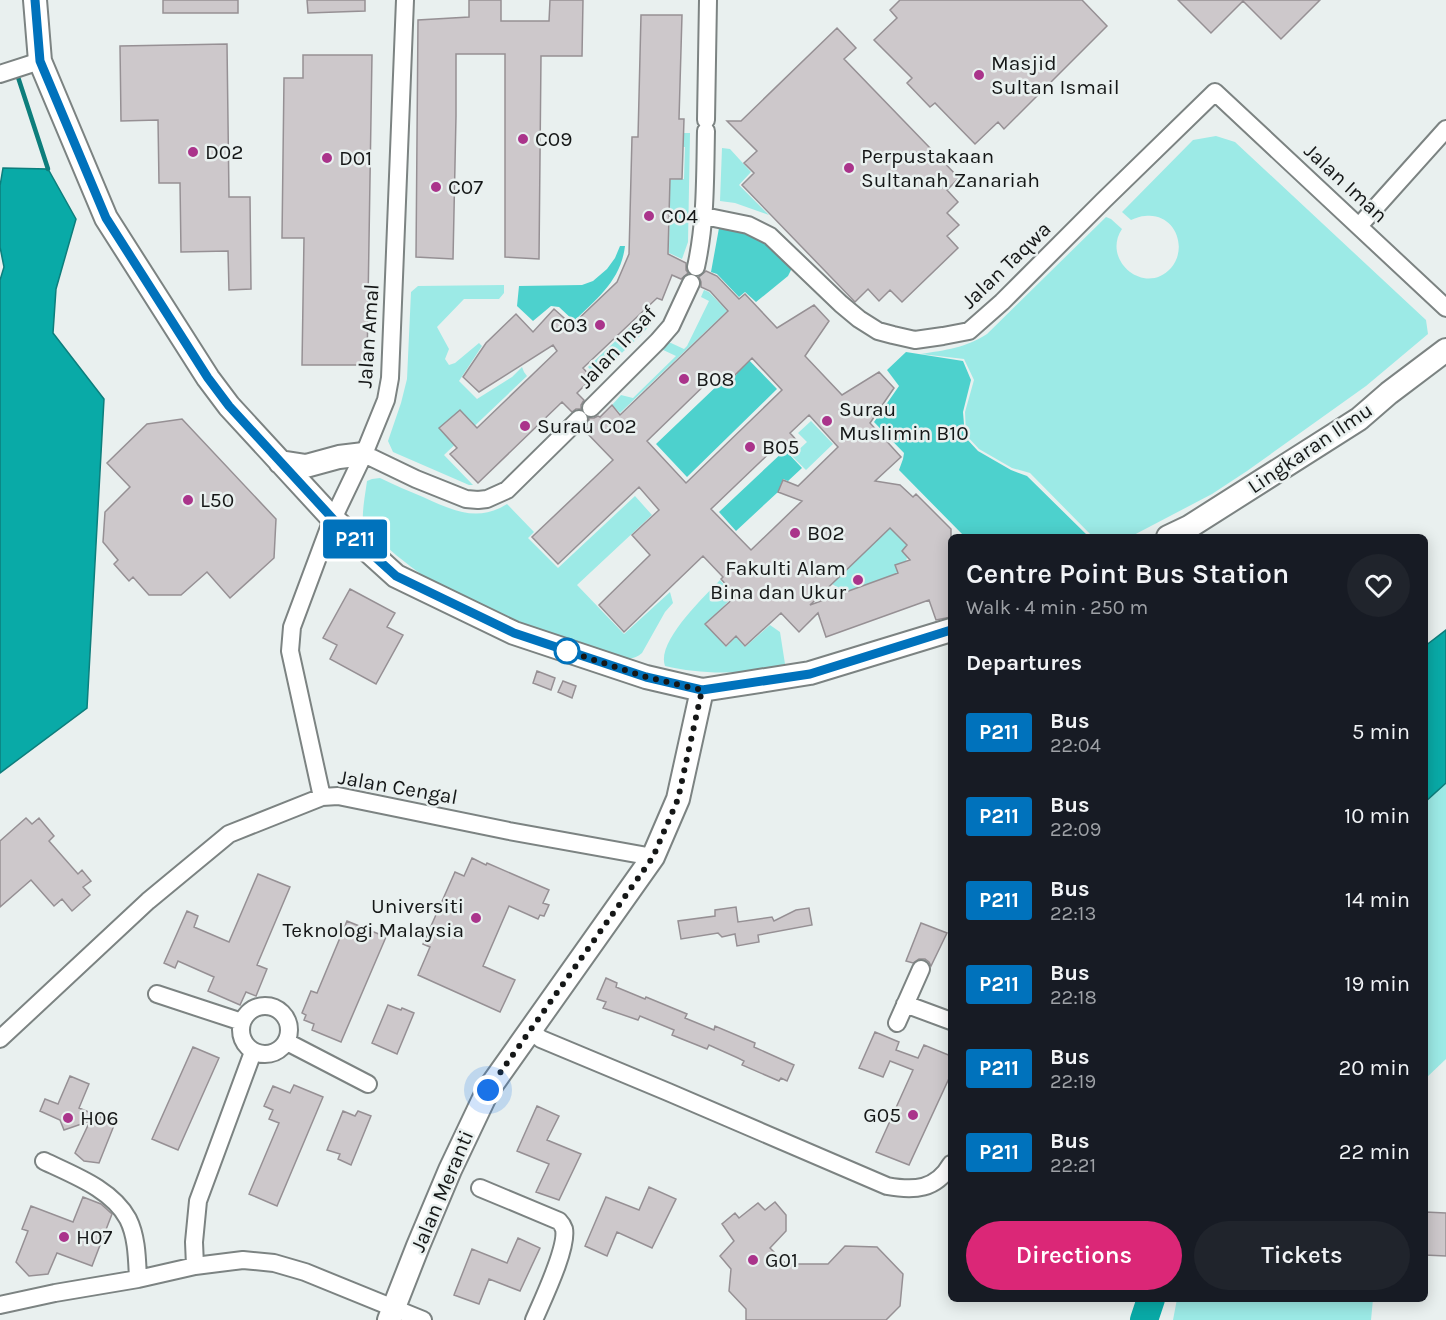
<!DOCTYPE html>
<html lang="en">
<head>
<meta charset="utf-8">
<style>
  body { margin:0; font-family:Karla,sans-serif; background:#20242c; color:#f1f3f6; height:100vh; display:flex; flex-direction:column; font-size:22px; white-space:nowrap }
  * { box-sizing:border-box; margin:0 }
  p { font-size:20px; color:#9ea1a6 }
  .icon { flex:none; width:33px; height:33px; fill:none; stroke:currentColor; stroke-width:2; stroke-linecap:round; stroke-linejoin:round }
  .map { position:relative; flex:1; overflow:hidden }
  .panel { position:absolute; left:948px; top:534px; width:480px; height:768px; display:flex; flex-direction:column; background:#171b24; border-radius:9px; box-shadow:0 3px 15px #0003 }
  .panel>* { flex:none }
  .badge { padding:0 12px; border-radius:4px; font-size:21px; line-height:39px }
  .you { position:absolute; width:30px; height:30px; margin:-15px; border:4px solid #fff; border-radius:50%; background:#1a73e8; box-shadow:0 0 0 9px #1a73e833 }
  .map>.badge { position:absolute; translate:-50% -50%; box-shadow:0 0 0 3px #fff }
  h2 { padding:0 18px; font-size:22px; line-height:54px }
  .round { display:grid; place-items:center; flex:none; width:63px; height:63px; border-radius:32px; background:#20242c }
  .overview { display:flex; align-items:center; justify-content:space-between; height:102px; padding:0 18px }
  h1 { font-size:28px; font-weight:600; line-height:45px }
  .button { display:flex; gap:12px; margin-top:auto; padding:12px 18px }
  .button a { flex:1; height:69px; border-radius:36px; background:#db2777; color:#fff; font-size:24px; font-weight:600; line-height:69px; text-align:center }
  .button a+a { background:#20242c; color:#f1f3f6 }
  ul { padding:0; list-style:none }
  li { display:flex; align-items:center; gap:18px; height:84px; padding:0 18px }
  li div { flex:1 }
  li b { display:block; font-size:22px }
  li em { font-style:normal }
  li .badge { min-width:66px; font-weight:700; text-align:center }
  .map>svg:first-child { display:block }
  .green { fill:#9ceae6 }
  .forest { fill:#4dd1cd }
  .water { fill:#09aaa7; stroke:#0d7e7c; stroke-width:1.5 }
  .lines { fill:none; stroke-linecap:round; stroke-linejoin:round }
  .stream { stroke:#0d7e7c; stroke-width:4.5 }
  .river { stroke:#09aaa7; stroke-width:28 }
  .building { fill:#cdc8cb; stroke:#969094; stroke-width:1.5; fill-rule:evenodd }
  .street-casing { stroke:#7c8382; stroke-width:20 }
  .secondary-casing { stroke:#7c8382; stroke-width:26 }
  .street { stroke:#fff; stroke-width:16 }
  .secondary { stroke:#fff; stroke-width:22 }
  .line-casing { stroke:#fff; stroke-width:14 }
  .line { stroke:#0072bc; stroke-width:9 }
  .walk { stroke:#151717; stroke-width:6; stroke-dasharray:0 10.8 }
  .poi-dot { fill:#aa348b; stroke:#e9f0ef; stroke-width:2 }
  .stop-dot { fill:#fff; stroke:#0072bc; stroke-width:3 }
  .labels { text-anchor:middle; stroke-width:5; stroke-linejoin:round; paint-order:stroke }
  .poi-label { font-size:21px; fill:#151717; stroke:#e9f0ef; text-anchor:start }
  .street-label { font-size:21px; fill:#151717; stroke:#e9f0ef }
</style>
</head>
<body>
<div class="map">
<svg width="1446" height="1320" viewBox="0 0 1446 1320">
  <rect width="100%" height="100%" fill="#e9f0ef"/>
  <path class="green" d="M680 133H690L688 242 682 259 669 253 670 180 684 179 685 147H680Z
    M1216 136 1235 142 1426 320 1428 334 1366 386 1247 471 1212 494 1130 537H1093L1030 473 1012 468 979 449 966 435 965 412 974 380 964 359 921 354C946 350 965 348 987 334L1106 217 1111 219 1122 229C1101 260 1145 297 1171 268 1189 247 1174 212 1145 216 1141 216 1136 218 1131 220L1122 212 1193 140Z
    M722 148 730 149 751 172 739 185 769 215 735 203 720 201Z
    M504 285V293L499 299H464L437 327 449 349 445 359 449 365 455 363 479 343 482 346 459 381 477 399 512 377 522 367 524 372 527 376 444 455 473 485H469L393 452 388 441 401 403 407 379 411 292 418 286Z
    M704 290 709 292 727 311 620 413 612 405 621 395 633 398 676 356 661 349 666 342 671 343 684 349 687 346 709 301 701 297Z
    M643 315 652 323 640 336 596 377 588 367Z
    M811 421 833 444 806 470 792 456 807 442 798 433Z
    M380 478C394 485 409 491 423 497 452 510 477 523 507 504L534 532 528 538 558 568 635 496 652 515 577 585 624 634 670 592 673 603 665 612 642 653C635 659 630 659 621 657L545 638 433 582C418 573 366 534 363 519 362 512 366 489 367 481L372 479Z
    M890 528 907 545 902 551 907 557 906 562 898 573 839 594 837 587 832 584Z
    M720 580 734 596 705 624 726 647 736 637 745 647 770 625 780 632 785 664C748 675 703 675 665 666 656 642 704 597 720 580Z
    M1446 783V1059L1425 1079V802Z
    M1177 1299H1373L1371 1320H1173Z"/>
  <path class="forest" d="M725 225 763 238 792 268 788 276 756 302 745 292 739 297 717 274 711 272 719 228Z
    M620 246H625C621 280 597 299 574 321L559 307 551 306 533 321 517 306 519 286 582 285 593 281 607 269 615 258Z
    M906 352 963 361 971 380 963 412 965 437 978 451 1011 470 1027 476 1089 537H965L899 470 903 459 904 453 874 422 899 386 887 370Z
    M746 357 777 389 687 477 656 444 722 381 726 384 737 374 733 370Z
    M785 450 802 468 788 481 783 479 778 492 736 531 719 512Z"/>
  <path class="water" d="M3 168 48 169 76 219 56 289 53 333 104 399 87 708 0 773V280L4 267 0 247V186Z
    M1446 630V783L1425 802V646Z"/>
  <g class="lines">
    <path class="stream" d="M17 74 48 169"/>
    <path class="river" d="M1144 1320 1151 1299"/>
  </g>
  <path class="building" d="M163 0H238V13H163Z
    M307 0H365V11L308 13Z
    M469 0H501V21H549L550 0H583L582 56H541L539 259 505 257V54H456V116L453 259 416 257 418 20 469 17Z
    M900 0H1082L1107 26 1004 129 998 122 975 144 935 103 930 107 907 83 912 78 874 40 897 18 890 10Z
    M1178 0H1320L1281 39 1243 1 1211 33Z
    M641 15H682L679 119H684L682 179H670L668 254 686 263V270L688 273 681 279 672 275 662 300 657 298 583 368 592 378 577 393 584 400 581 405V409H576L572 412 562 402 478 483 450 454 457 448 439 428 460 410 477 428 557 351 553 345 479 392 463 377 486 343 516 314 533 332 554 309 572 325 617 282 629 254 632 137H638Z
    M837 28 856 48 844 59 959 178 947 190 958 202 947 213 959 225 947 236 958 248 902 302 890 290 879 301 868 289 855 302 742 185 754 173 744 163 757 151 727 121H741Z
    M227 44 229 197H250L251 289 229 290 228 251 181 252 180 183H159L158 120 121 121 120 46Z
    M303 55H372L367 365H302L304 238H282L284 78H303Z
    M706 271 717 276 739 299 745 294 777 328 814 305 829 321 805 356 842 395 879 372 894 388 870 423 901 457 875 481 900 485 913 497 916 494 951 529V617L936 620 929 600 826 637 818 613 799 632 781 613 745 646 736 636 726 646 705 624 736 596 721 579 723 577 703 556 624 632 599 605 650 555 632 535 659 510 639 487 558 564 532 537 613 460 585 431 588 428 586 427 589 422V418H594L598 416 600 417 612 405 620 415 728 311 710 291 701 287V282L699 277ZM752 358 782 390 686 483 647 441 716 374 726 384ZM809 415 838 447 798 486 783 480 778 492 802 501 751 550 711 509 781 442 790 451 799 443 790 433ZM890 528 907 545 902 551 910 560 895 565 898 573 810 605Z
    M182 419 276 519 274 558 230 598 207 572 181 595H149L133 577 129 581 114 564 118 560 103 542 105 512 130 487 107 463 147 424Z
    M350 589 395 613 387 627 403 635 376 684 330 659 337 645 323 638Z
    M537 671 555 678 551 690 533 683Z
    M563 681 576 686 572 698 558 692Z
    M26 818 32 824 39 818 54 836 49 841 78 874 82 870 91 881 83 887 90 895 72 911 62 899 54 906 31 880 0 907V841Z
    M472 858 486 865 487 863 549 890 543 903 549 905 544 916 540 915 538 919 509 906 483 966 515 980 500 1012 418 975 430 947 423 944 455 872 464 876Z
    M258 874 290 887 257 965 267 969 256 996 246 992 240 1005 208 991 214 977 178 961 175 968 164 963 187 911 198 916 194 927 229 942Z
    M736 907 738 922 772 917 774 921 796 910 809 908 812 925 758 935 759 942 737 946 735 934 722 937 718 933 681 939 678 921 715 916V910Z
    M347 921 386 937 341 1042 312 1030 314 1024 304 1020 306 1015 302 1013 311 991 317 993Z
    M921 923 947 933 931 966 929 962 925 959H919L913 963 906 961Z
    M606 978 617 983 616 987 645 999 646 997 687 1014 685 1018 714 1030 715 1026 755 1043 754 1047 794 1065 787 1081 781 1078 779 1081 742 1065 744 1061 738 1058 709 1045 707 1049 672 1035 674 1030 640 1016 638 1020 603 1008 606 1002 597 999Z
    M388 1005 401 1010 402 1008 414 1013 397 1054 372 1043Z
    M875 1032 899 1042 896 1050 918 1058 924 1045 951 1056V1074L909 1165 876 1152 913 1070 890 1061 883 1077 859 1068Z
    M193 1047 219 1058 178 1150 152 1139Z
    M70 1076 89 1084 79 1108 115 1123 99 1163 84 1161 75 1153 90 1121 64 1130 60 1120 40 1111 45 1099 58 1104Z
    M294 1085 323 1097 277 1206 249 1194 279 1123 269 1119 273 1110 264 1106 273 1086 290 1093Z
    M537 1106 559 1116 547 1140 581 1154 559 1200 536 1192 549 1164 517 1151Z
    M343 1111 355 1116 358 1111 371 1116 351 1165 338 1159 340 1154 327 1150Z
    M649 1187 676 1199 652 1248 617 1232 607 1256 585 1246 606 1197 639 1210Z
    M83 1197 101 1204 112 1214 92 1266 57 1253 48 1274 29 1276 16 1262 28 1231 22 1229 31 1206 73 1222Z
    M775 1202 786 1215V1231L770 1248 786 1264H828L845 1246 877 1247 903 1274 900 1306 886 1320H746V1309L729 1291 731 1269 720 1256 734 1241 722 1224 735 1213 739 1218 758 1203 765 1210Z
    M1425 1212 1446 1213V1256L1425 1255Z
    M518 1238 540 1248 520 1291 489 1279 479 1304 454 1295 472 1249 507 1263Z"/>
  <g class="lines">
    <g class="street-casing">
      <path id="street" d="M0 74 40 61
        M706 120 708 0
        M704 216 748 225 770 236 841 304 859 319 878 331 893 335 915 340 943 336 969 331 1002 302 1104 200 1215 92 1446 308
        M1359 226 1446 129
        M696 267C706 222 705 177 706 131
        M591 408 658 341 671 326 691 283
        M364 454 416 479 466 499 478 500 487 499 507 490 579 419
        M322 797 290 651 292 627 330 525 364 454 386 400 390 378 405 0
        M157 994 242 1022
        M905 1004 951 1021
        M241 1030a24 24 0 1 1 48 0a24 24 0 1 1-48 0Z
        M897 1023 921 969
        M530 1030 541 1039 668 1092 887 1186C914 1191 936 1190 951 1164
        M0 1039 148 901 229 834 322 797 338 796 509 831 653 857
        M287 1042 368 1084
        M44 1161C73 1175 112 1189 128 1219 137 1237 137 1259 138 1279
        M480 1188 559 1221C561 1223 563 1226 564 1229 568 1248 542 1301 534 1320
        M195 1266 194 1242 198 1201 253 1052
        M0 1305 55 1293 138 1279 195 1266 243 1260 274 1263 305 1272 423 1320"/>
    </g>
    <g class="secondary-casing">
      <path id="secondary" d="M35 0 40 61 106 218 208 378 229 406 333 519 396 576 514 633 646 677 702 690 810 673 951 630
        M280 462 306 466 339 457 364 454
        M1168 537 1189 527 1359 419 1389 393 1446 350
        M389 1320 418 1246 450 1170 488 1090 653 857 678 799 702 690"/>
    </g>
    <use href="#street" class="street"/>
    <use href="#secondary" class="secondary"/>
  </g>
  <g class="lines">
    <g class="line-casing">
      <path id="line" d="M35 0 40 61 106 218 208 378 229 406 333 519 396 576 514 633 646 677 702 690 810 674 951 630"/>
    </g>
    <use href="#line" class="line"/>
    <path class="walk" d="M488 1090 653 857 678 799 702 690 646 677 564 650 567 651"/>
  </g>
  <g class="poi-dot">
    <circle cx="979" cy="75" r="6"/>
    <circle cx="523" cy="139" r="6"/>
    <circle cx="193" cy="152" r="6"/>
    <circle cx="327" cy="158" r="6"/>
    <circle cx="849" cy="168" r="6"/>
    <circle cx="436" cy="187" r="6"/>
    <circle cx="649" cy="216" r="6"/>
    <circle cx="600" cy="325" r="6"/>
    <circle cx="684" cy="379" r="6"/>
    <circle cx="827" cy="421" r="6"/>
    <circle cx="525" cy="426" r="6"/>
    <circle cx="750" cy="447" r="6"/>
    <circle cx="188" cy="500" r="6"/>
    <circle cx="795" cy="533" r="6"/>
    <circle cx="858" cy="580" r="6"/>
    <circle cx="476" cy="918" r="6"/>
    <circle cx="913" cy="1115" r="6"/>
    <circle cx="68" cy="1118" r="6"/>
    <circle cx="64" cy="1237" r="6"/>
    <circle cx="753" cy="1260" r="6"/>
  </g>
  <circle class="stop-dot" cx="567" cy="651" r="12"/>
  <g class="labels">
    <g class="poi-label">
      <text x="991" y="70">Masjid<tspan x="991" dy="24">Sultan Ismail</tspan></text>
      <text x="535" y="146">C09</text>
      <text x="205" y="159">D02</text>
      <text x="861" y="163">Perpustakaan<tspan x="861" dy="24">Sultanah Zanariah</tspan></text>
      <text x="339" y="165">D01</text>
      <text x="448" y="194">C07</text>
      <text x="661" y="223">C04</text>
      <text x="588" y="332" text-anchor="end">C03</text>
      <text x="696" y="386">B08</text>
      <text x="839" y="416">Surau<tspan x="839" dy="24">Muslimin B10</tspan></text>
      <text x="537" y="433">Surau C02</text>
      <text x="762" y="454">B05</text>
      <text x="200" y="507">L50</text>
      <text x="807" y="540">B02</text>
      <text x="846" y="575" text-anchor="end">Fakulti Alam<tspan x="846" dy="24">Bina dan Ukur</tspan></text>
      <text x="464" y="913" text-anchor="end">Universiti<tspan x="464" dy="24">Teknologi Malaysia</tspan></text>
      <text x="901" y="1122" text-anchor="end">G05</text>
      <text x="80" y="1125">H06</text>
      <text x="76" y="1244">H07</text>
      <text x="765" y="1267">G01</text>
    </g>
    <g class="street-label">
      <text transform="translate(1346 183) rotate(43)" y="7">Jalan Iman</text>
      <text transform="translate(1006 265) rotate(-44)" y="7">Jalan Taqwa</text>
      <text transform="translate(368 336) rotate(-86)" y="7">Jalan Amal</text>
      <text transform="translate(617 347) rotate(-47)" y="7">Jalan Insaf</text>
      <text transform="translate(1310 448) rotate(-34)" y="7">Lingkaran Ilmu</text>
      <text transform="translate(398 787) rotate(10)" y="7">Jalan Cengal</text>
      <text transform="translate(442 1191) rotate(-67)" y="7">Jalan Meranti</text>
    </g>
  </g>
</svg>
<div class="you" style="left:488px;top:1090px"></div>
<b class="badge" style="left:355px;top:539px;background:#0072bc;color:#fff">P211</b>
<section class="panel">
<div class="overview"><div><h1>Centre Point Bus Station</h1><p>Walk · 4 min · 250 m</p></div><a class="round"><svg class="icon" aria-label="heart" viewBox="0 0 24 24"><path d="M12 20l-8-8c-3-5 5-10 8-4 3-6 11-1 8 4z"/></svg></a></div>
<h2>Departures</h2>
<ul>
<li><span class="badge" style="background:#0072bc;color:#fff">P211</span><div><b>Bus</b><p>22:04</p></div><em>5 min</em></li>
<li><span class="badge" style="background:#0072bc;color:#fff">P211</span><div><b>Bus</b><p>22:09</p></div><em>10 min</em></li>
<li><span class="badge" style="background:#0072bc;color:#fff">P211</span><div><b>Bus</b><p>22:13</p></div><em>14 min</em></li>
<li><span class="badge" style="background:#0072bc;color:#fff">P211</span><div><b>Bus</b><p>22:18</p></div><em>19 min</em></li>
<li><span class="badge" style="background:#0072bc;color:#fff">P211</span><div><b>Bus</b><p>22:19</p></div><em>20 min</em></li>
<li><span class="badge" style="background:#0072bc;color:#fff">P211</span><div><b>Bus</b><p>22:21</p></div><em>22 min</em></li>
</ul>
<div class="button"><a>Directions</a><a>Tickets</a></div>
</section>
</div>
</body>
</html>
